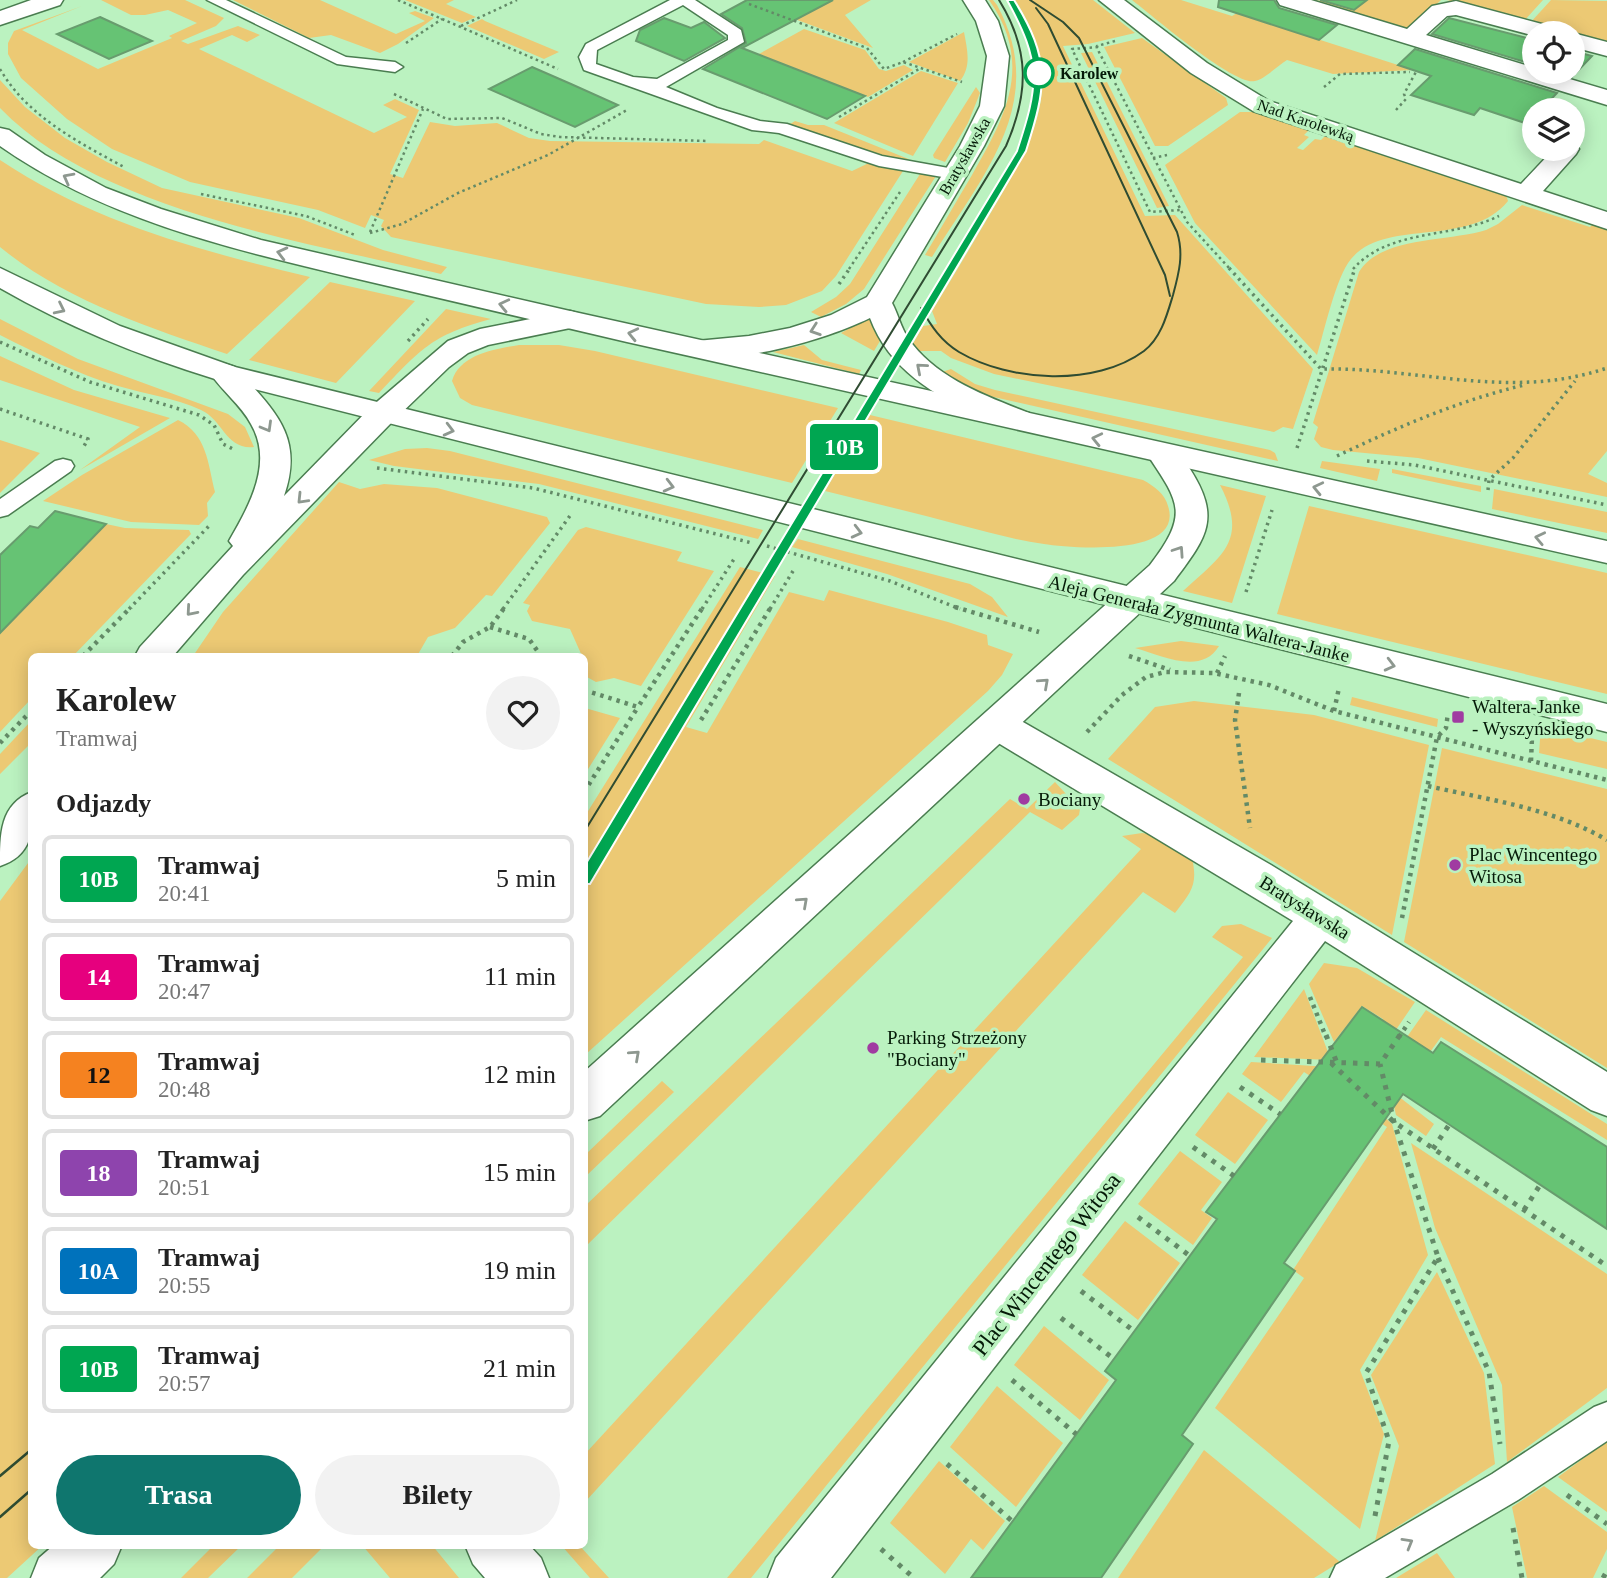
<!DOCTYPE html>
<html lang="pl">
<head>
<meta charset="utf-8">
<style>
  body { margin:0; font-family:Georgia,serif; background:#f2f2f2; color:#222; height:100vh; display:flex; flex-direction:column; font-size:26px; white-space:nowrap }
  * { box-sizing:border-box; margin:0 }
  p { font-size:23px; color:#767676 }
  .icon { flex:none; width:38px; height:38px; fill:none; stroke:currentColor; stroke-width:2; stroke-linecap:round; stroke-linejoin:round }
  .map { position:relative; flex:1; overflow:hidden }
  .drawer { position:absolute; left:28px; top:653px; width:560px; height:896px; display:flex; flex-direction:column; background:#fff; border-radius:10px; box-shadow:0 4px 18px #0003 }
  .drawer>* { flex:none }
  .badge { padding:0 14px; border-radius:5px; font-size:24px; line-height:46px }
  .controls { position:absolute; left:1522px; top:21px; display:grid; gap:14px }
  .controls a { display:grid; place-items:center; width:63px; height:63px; border-radius:50%; background:#fff; box-shadow:0 4px 18px #0003; font-size:35px }
  .map>.badge { position:absolute; translate:-50% -50%; box-shadow:0 0 0 4px #fff }
  h2 { padding:0 28px; font-size:26px; line-height:63px }
  .round { display:grid; place-items:center; flex:none; width:74px; height:74px; border-radius:37px; background:#f2f2f2 }
  .head { display:flex; align-items:center; justify-content:space-between; height:119px; padding:0 28px }
  h1 { font-size:33px; font-weight:800; line-height:52px }
  .button { display:flex; gap:14px; margin-top:auto; padding:14px 28px }
  .button a { flex:1; height:80px; border-radius:42px; background:#0f766e; color:#fff; font-size:28px; font-weight:800; line-height:80px; text-align:center }
  .button a+a { background:#f2f2f2; color:#222 }
  ul { padding:0; list-style:none }
  li { display:flex; align-items:center; gap:21px; height:88px; margin:0 14px 10px; padding:0 14px; border:4px solid #e0e0e0; border-radius:10px }
  li div { flex:1 }
  li b { display:block; font-size:26px }
  li em { font-style:normal }
  li .badge { min-width:77px; font-weight:700; text-align:center }
  .map>svg:first-child { display:block }
  .green { fill:#ecc974 }
  .building { fill:#66c374; stroke:#689c6e; stroke-width:2 }
  .lines { fill:none; stroke-linecap:round; stroke-linejoin:round }
  .service-casing { stroke:#4a7d50; stroke-width:3 }
  .minor-casing { stroke:#4a7d50; stroke-width:3 }
  .tertiary-casing { stroke:#4a7d50; stroke-width:3 }
  .secondary-casing { stroke:#4a7d50; stroke-width:3 }
  .path-far3 { stroke:#638a67; stroke-width:2.5; stroke-dasharray:2.5 3.5; stroke-linecap:butt }
  .path-far2 { stroke:#638a67; stroke-width:3.5; stroke-dasharray:2.5 4.5; stroke-linecap:butt }
  .path-far1 { stroke:#638a67; stroke-width:4.5; stroke-dasharray:3.5 5; stroke-linecap:butt }
  .path { stroke:#638a67; stroke-width:5; stroke-dasharray:4.5 7; stroke-linecap:butt }
  .service { fill:#fff; fill-rule:evenodd }
  .minor { fill:#fff; fill-rule:evenodd }
  .tertiary { fill:#fff; fill-rule:evenodd }
  .secondary { fill:#fff; fill-rule:evenodd }
  .tram-far1 { stroke:#2f4c32; stroke-width:2 }
  .tram { stroke:#2f4c32; stroke-width:2.5 }
  .oneway { stroke:#8e9890 }
  .line { fill:#00a651; stroke:#fff; stroke-width:2 }
  .stop-dot { fill:#fff; stroke:#00a651; stroke-width:3.5 }
  .poi-dot { fill:#a03ba1; stroke:#bbf2c0; stroke-width:2.5 }
  .labels { text-anchor:middle; stroke-width:7; stroke-linejoin:round; paint-order:stroke }
  .far-stop-label { font-size:16px; font-weight:bold; fill:#051a08; stroke:#bbf2c0; text-anchor:start }
  .far-street-label { font-size:16px; fill:#051a08; stroke:#bbf2c0 }
  .street-label { font-size:19px; fill:#051a08; stroke:#bbf2c0 }
  .poi-label { font-size:19px; fill:#051a08; stroke:#bbf2c0; text-anchor:start }
  .near-street-label { font-size:23px; fill:#051a08; stroke:#bbf2c0 }
</style>
</head>
<body>
<div class="map">
<svg width="1607" height="1578" viewBox="0 0 1607 1578">
  <rect width="100%" height="100%" fill="#bbf2c0"/>
  <path class="green" d="M101 0H185L224 18 216 26 181 41 188 44 238 26 260 35 247 42 232 35 199 49 374 133 407 117 383 105 395 99 419 110 390 174 403 178 430 122 455 126 497 123 529 138 550 141 759 144 764 140 852 171 871 162 903 171 836 276 822 291 786 305 759 307 706 304 391 237 381 226 384 220 371 215 365 228 318 210 190 182 112 149 67 119 21 78 8 54V43L14 31 82 6 22 30 98 69 172 38 169 36 197 23 168 10 145 15H131Z
    M233 0H320L396 34 425 21 409 13 415 11 434 18 398 44 380 53 331 35 309 38Z
    M405 0H454L446 4 476 17 462 23Z
    M833 0H871L845 15 873 48 781 14 789 10 804 15Z
    M989 0H993L997 5C1050 102 982 176 932 257L925 255C941 228 956 202 972 175 1006 116 1034 64 989 0Z
    M1015 0H1093L1135 33 1088 44 1063 46 1145 216 1175 215 1313 369 1293 429 1283 427 1274 432 994 374 951 358 941 351H914L911 347 923 326 937 324 932 311C953 277 973 243 993 209 1036 137 1067 79 1015 0Z
    M1132 0H1181L1232 16 1237 13 1398 65 1416 51 1424 53 1413 70 1333 74 1287 60C1277 66 1265 79 1255 81 1236 87 1150 14 1132 0Z
    M1301 0 1364 2 1367 0H1441L1409 31Z
    M1447 0H1543L1524 21Z
    M1551 0 1607 1V44L1530 23Z
    M482 19 485 21 559 52 544 59 467 26Z
    M804 29 865 50 879 69 886 71 904 65 913 70 868 97 759 54Z
    M964 32C967 49 972 66 960 81L909 62Z
    M1142 38 1226 98 1228 105 1168 146H1155L1104 47Z
    M1092 52 1169 206 1157 208 1081 53Z
    M921 71 958 83 913 156 834 123Z
    M0 80 25 107 65 138 107 162 162 188 299 218 383 250 447 267 441 274C306 242 98 210 0 108Z
    M976 87 980 93 968 123 945 162 934 158 933 155Z
    M1240 112H1254L1309 130 1304 135 1309 137 1297 148 1303 150 1315 139 1321 140 1325 136 1506 195 1508 201C1469 249 1386 217 1351 259 1336 277 1324 332 1317 355L1195 223 1165 165Z
    M795 121 808 125H824L911 160 880 157 787 126Z
    M0 160C95 223 201 251 310 277L227 354C148 327 66 301 0 247Z
    M920 174 936 176 864 289 846 304 821 317 811 312 836 297 850 284Z
    M1522 205 1590 227 1594 223 1607 228V451L1588 474 1607 483V497L1418 458 1333 450 1321 447 1314 439 1318 427 1313 423 1359 272C1381 236 1448 242 1486 230L1498 224Z
    M330 282 415 301 336 383 249 360Z
    M446 309 491 319C431 335 420 350 379 393L369 391Z
    M870 317 880 341 874 351 841 333Z
    M0 319 78 359 228 414 245 427 254 447C226 450 223 420 201 410 175 398 145 394 118 386 77 374 38 354 0 335Z
    M519 345H559L595 351 838 408 792 483 472 405 460 398 452 381C460 354 495 349 519 345Z
    M804 345 822 360 861 370 859 374 773 352Z
    M0 356 74 390 170 418 80 470 140 427 0 380Z
    M951 369 975 384 995 390 1270 450 1275 453 1278 461 985 395 939 373Z
    M870 415 1143 480C1154 486 1165 494 1168 506 1185 558 1070 548 1044 544 1015 540 988 532 960 525 915 513 870 502 825 491Z
    M178 420C207 434 208 464 215 492L207 503 208 516 199 525 131 522 43 501 82 475Z
    M0 440 40 453 0 493Z
    M427 448 450 451 763 530 758 539 539 484 394 466 369 460 405 449Z
    M1322 461 1380 469 1377 481 1320 468Z
    M1392 469 1481 486V492L1392 473Z
    M339 482 360 489 384 484 437 488 547 517 550 523 492 596 486 595 455 628 428 637 417 656H193L223 612Z
    M1220 485 1266 496 1232 603 1183 591C1222 555 1249 541 1220 485Z
    M1494 489 1607 512V533L1492 509Z
    M1309 506 1607 573V694L1277 614Z
    M106 524 125 528 189 530 191 534 73 656H32L31 699 0 732V623L14 618Z
    M586 527 682 552 677 561 714 571 641 686 614 678 596 682 585 676 584 656H582L570 629 532 621 527 611 530 605 523 603 578 530Z
    M798 539 970 584 992 597 1008 617 887 574 792 547Z
    M740 567 775 576 686 727 707 733 789 592 824 601 829 590 948 622 987 635 988 645 1013 654 1002 675 988 691 585 1055V816Z
    M1181 641 1219 646C1201 676 1161 655 1135 648Z
    M1352 697 1438 719 1437 727 1350 705Z
    M1194 701 1314 715 1429 745 1392 935 1108 759 1155 707Z
    M585 708 620 718 585 774 584 708Z
    M31 721V743L0 774V754Z
    M1541 726 1607 742V769L1539 753Z
    M1442 748 1607 789V1068L1404 942Z
    M1055 782 1080 809 1079 815 1062 830 1030 812 585 1247V1206L1010 799 1027 809Z
    M1142 833 1155 835 1191 853C1198 883 1194 889 1175 913L1143 892 585 1502 584 1455 1141 849 1122 836Z
    M31 859 32 1545H43L7 1578H0V901Z
    M1241 924 1272 938 751 1578H727L1243 957 1212 937 1222 926Z
    M1324 963 1357 968 1415 1002 1389 1040 1375 1031 1383 1019 1362 1006 1334 1042 1309 984Z
    M1304 989 1331 1060 1254 1057Z
    M1426 1010 1607 1124V1140L1441 1037 1398 1096 1434 1124 1426 1136 1396 1115 1385 1068Z
    M1251 1062 1330 1067 1392 1124 1428 1255 1360 1370 1384 1434 1360 1529 1215 1408 1304 1278 1293 1270 1387 1127 1304 1072 1281 1102 1242 1074Z
    M662 1081 674 1092 585 1177V1155Z
    M1228 1092 1268 1120 1235 1164 1195 1135Z
    M1411 1143 1607 1274V1388L1507 1462 1502 1385 1435 1228Z
    M1180 1151 1222 1182 1201 1210 1212 1218 1193 1245 1138 1204Z
    M1125 1221 1180 1263 1138 1320 1082 1275Z
    M1437 1272 1484 1373 1495 1464 1375 1541 1399 1446 1371 1375Z
    M1044 1326 1109 1380 1080 1420 1014 1365Z
    M997 1386 1063 1443 1016 1507 950 1447Z
    M1607 1441V1512L1558 1477Z
    M1204 1450 1340 1562 1314 1578H1118Z
    M939 1461 1005 1521 983 1550 971 1539 945 1574 890 1523Z
    M1544 1486 1607 1532V1549L1593 1578H1527L1512 1507Z
    M214 1545H242L208 1578H181Z
    M280 1545H325L292 1578H247Z
    M362 1545H432L459 1578H390Z
    M561 1545H579L609 1578H590Z
    M1437 1553 1455 1578H1396Z"/>
  <path class="building" d="M747 0H833L742 48 865 96 827 119 703 69 746 43 742 28 721 14Z
    M1219 0H1274L1279 8 1337 25 1319 40 1218 7Z
    M1320 0H1367L1354 10Z
    M100 17 152 41 109 59 57 34Z
    M664 18 691 28 704 22 725 38 684 61 636 41 640 30Z
    M1449 18 1535 40V65L1432 34Z
    M1415 49 1557 93 1541 110H1535V116L1528 124 1480 108 1474 115 1411 95 1431 76 1398 65Z
    M1573 51 1592 56 1572 77 1554 72H1573Z
    M532 67 571 84 618 105 575 127 489 89Z
    M55 511 106 524 0 633V555L30 526 38 528Z
    M1362 1007 1433 1053 1441 1042 1607 1147V1229L1403 1094 1284 1263 1295 1271 1182 1435 1193 1444 1101 1578H971L1116 1380 1105 1371 1217 1219 1206 1212Z"/>
  <g class="lines">
    <g class="service-casing">
      <path id="service" d="M207 0H226L346 57 395 62 403 67 395 72 337 64Z
        M670 0H695L741 30 744 42 666 87 717 108 760 121 787 124 882 156 954 169 963 174 954 179 879 166 779 133 752 130 584 70 579 57 586 44ZM683 5 728 35V40L657 79 633 77 596 64 597 50Z
        M63 459 71 461 74 466 71 471 8 515 0 517V499L55 461Z
        M1607 1402V1441L1518 1500 1385 1578H1330L1336 1565 1492 1474 1594 1407Z"/>
    </g>
    <g class="minor-casing">
      <path id="minor" d="M31 0H63L60 5 0 25V11Z
        M1099 0H1124L1207 63 1269 101 1521 184 1554 149H1573V143L1576 144 1579 149 1576 154 1543 191 1607 212V229L1253 111 1191 73Z
        M1277 0H1311L1407 29 1432 6 1456 1 1557 28 1560 33H1535V36L1456 15 1447 16 1426 35 1535 68V72H1546L1607 90V105L1280 5Z
        M1573 33 1607 42V56L1573 47Z
        M998 711 1011 715 1271 865 1607 1072V1116L1591 1110 1325 941 831 1578H768L776 1558 1293 921 985 735 979 725 985 715Z
        M465 1545H529L541 1558 549 1578H485L473 1564Z"/>
    </g>
    <g class="tertiary-casing">
      <path id="tertiary" d="M963 0H985L998 21 1009 56 1004 106 984 146 892 303C898 314 901 328 908 338 935 378 986 396 1029 413L1033 420 1029 427C1012 431 998 423 982 416 934 396 889 369 870 318 825 340 735 366 686 354L681 348 686 342 749 336 790 328 831 315 867 297 960 146 980 106 987 56 976 21Z
        M570 311 580 314 584 320 580 326 488 345 468 353 449 367 393 421 243 575 173 656H135L140 647 233 546 229 541C249 506 274 463 251 424 241 405 222 391 210 373L215 367 225 364 235 367C273 410 305 435 284 496L371 407 448 341 480 329Z
        M1163 444C1177 448 1182 457 1190 469 1222 519 1206 538 1174 581L600 1116 584 1121V1072L1150 565C1189 514 1180 503 1147 454L1152 447Z
        M32 792C32 824 37 854 0 866 0 834 0 804 32 792Z
        M54 1545H122L114 1564 100 1578H31L39 1558Z"/>
    </g>
    <g class="secondary-casing">
      <path id="secondary" d="M0 128 9 130 45 155 106 188 161 209 261 240 570 311 1607 541V563C1280 489 954 415 627 342 538 321 448 300 358 279 233 249 107 221 0 146Z
        M0 268 120 326 235 367 1607 704V732L215 379C140 356 68 327 0 288Z"/>
    </g>
    <path class="path-far3" d="M398 0 558 69
      M749 4 867 48 884 69 903 62 962 82
      M461 26 517 0
      M1115 41 1097 46 1099 52 1187 222 1230 269
      M406 43 442 19
      M1098 47 1072 49 1150 212 1180 210
      M903 62 957 34
      M0 69C27 116 78 142 124 167
      M1324 87 1340 74 1410 72
      M394 94 447 119 502 118 541 134 560 137 708 141
      M1396 110 1406 99 1404 94 1417 70
      M839 117 919 69
      M1153 158 1167 155
      M201 194 306 216 355 235
      M370 232 423 109
      M370 233 402 224 458 193 548 155 627 110
      M849 269 900 192
      M1353 269C1390 228 1452 239 1499 216"/>
    <path class="path-far2" d="M1229 268 1321 369C1420 367 1510 401 1607 368
      M839 284 850 268
      M408 341 428 319
      M0 342 90 382 199 415 214 425 223 444 235 450
      M0 409 88 439 84 446
      M1297 448 1355 268
      M1337 456C1398 427 1458 401 1524 385
      M1367 461 1415 465 1607 505
      M377 468 533 488 752 543
      M1488 490 1489 480 1513 458 1575 381
      M767 546 890 581 960 609
      M1246 592 1272 510
      M129 609 209 526
      M503 609 572 513
      M702 609 736 556
      M770 609 793 571"/>
    <path class="path-far1" d="M955 607 1039 632
      M490 627 529 639 541 656
      M83 656 131 607
      M452 656 463 642 490 627 505 607
      M1129 656 1170 670
      M1217 673 1225 656
      M584 690 638 707 703 607
      M1239 693 1235 720 1250 828
      M1334 711 1339 688
      M701 720 771 607
      M1087 732 1122 695 1146 677 1165 672 1214 673 1269 685 1334 711 1607 780
      M0 743 32 710
      M1531 761 1532 737
      M1428 786C1489 800 1552 808 1607 840
      M584 792 638 707
      M1402 918 1437 737 1446 728 1448 713
      M1310 997 1326 1037
      M1399 1037 1409 1022"/>
    <path class="path" d="M1326 1035 1337 1063
      M1261 1060 1380 1064 1400 1035
      M1331 1063 1394 1122 1607 1266
      M1240 1087 1280 1114
      M1193 1147 1234 1176
      M1433 1149 1449 1125
      M1524 1210 1540 1185
      M1138 1217 1190 1256
      M1438 1258 1489 1372 1500 1444
      M1081 1291 1134 1331
      M1061 1318 1114 1359
      M1012 1380 1076 1434
      M947 1464 1012 1521
      M1567 1495 1607 1524
      M1375 1516 1389 1441 1366 1373 1438 1257 1394 1122 1380 1064
      M1513 1528 1522 1578
      M881 1549 914 1578
      M1603 1578 1607 1571"/>
    <use href="#service" class="service"/>
    <use href="#minor" class="minor"/>
    <use href="#tertiary" class="tertiary"/>
    <use href="#secondary" class="secondary"/>
    <path class="tram-far1" d="M1036 8 1048 24 1165 275 1170 296
      M921 308C931 326 941 341 959 352 1010 382 1095 387 1144 351 1161 338 1167 315 1173 295 1179 273 1184 254 1177 232L1079 38 1063 22 1030 0
      M584 832 1006 146C1029 93 1030 50 999 0
      M584 880 1022 151C1043 98 1041 49 1011 0"/>
    <path class="tram" d="M0 1476 32 1449
      M0 1517 32 1489"/>
  </g>
  <defs><path id="oneway-chevron" d="M-2-3.5L2.5 0L-2 3.5" fill="none" stroke-width="1.6" stroke-linecap="round" stroke-linejoin="round" transform="scale(1.75)"/></defs>
  <g class="oneway">
    <use href="#oneway-chevron" transform="translate(68 178) rotate(-152)"/>
    <use href="#oneway-chevron" transform="translate(282 253) rotate(-166)"/>
    <use href="#oneway-chevron" transform="translate(504 305) rotate(-167)"/>
    <use href="#oneway-chevron" transform="translate(60 309) rotate(26)"/>
    <use href="#oneway-chevron" transform="translate(815 330) rotate(161)"/>
    <use href="#oneway-chevron" transform="translate(633 334) rotate(-167)"/>
    <use href="#oneway-chevron" transform="translate(921 368) rotate(-139)"/>
    <use href="#oneway-chevron" transform="translate(267 427) rotate(60)"/>
    <use href="#oneway-chevron" transform="translate(449 430) rotate(14)"/>
    <use href="#oneway-chevron" transform="translate(1097 439) rotate(-167)"/>
    <use href="#oneway-chevron" transform="translate(669 486) rotate(14)"/>
    <use href="#oneway-chevron" transform="translate(1318 488) rotate(-167)"/>
    <use href="#oneway-chevron" transform="translate(302 499) rotate(134)"/>
    <use href="#oneway-chevron" transform="translate(857 532) rotate(14)"/>
    <use href="#oneway-chevron" transform="translate(1540 538) rotate(-168)"/>
    <use href="#oneway-chevron" transform="translate(1179 551) rotate(-56)"/>
    <use href="#oneway-chevron" transform="translate(191 611) rotate(131)"/>
    <use href="#oneway-chevron" transform="translate(1390 665) rotate(14)"/>
    <use href="#oneway-chevron" transform="translate(1044 683) rotate(-42)"/>
    <use href="#oneway-chevron" transform="translate(803 902) rotate(-42)"/>
    <use href="#oneway-chevron" transform="translate(635 1055) rotate(-42)"/>
    <use href="#oneway-chevron" transform="translate(1408 1543) rotate(-30)"/>
  </g>
  <path class="line" d="M1007 0H1014C1051 60 1047 85 1026 151L590 884H579V875L1017 151C1039 84 1042 64 1007 0Z"/>
  <circle class="stop-dot" cx="1039" cy="73" r="14"/>
  <g class="poi-dot">
    <rect x="1451" y="710" width="14" height="14" rx="3.5"/>
    <circle cx="1024" cy="799" r="7"/>
    <circle cx="1455" cy="865" r="7"/>
    <circle cx="873" cy="1048" r="7"/>
  </g>
  <g class="labels">
    <g class="far-stop-label">
      <text x="1060" y="79">Karolew</text>
    </g>
    <g class="far-street-label">
      <text transform="translate(1306 120) rotate(19)" y="6">Nad Karolewką</text>
      <text transform="translate(964 156) rotate(-60)" y="6">Bratysławska</text>
    </g>
    <g class="street-label">
      <text transform="translate(1199 618) rotate(14)" y="7">Aleja Generała Zygmunta Waltera-Janke</text>
      <text transform="translate(1305 907) rotate(32)" y="7">Bratysławska</text>
    </g>
    <g class="poi-label">
      <text x="1472" y="713">Waltera-Janke<tspan x="1472" dy="22">- Wyszyńskiego</tspan></text>
      <text x="1038" y="806">Bociany</text>
      <text x="1469" y="861">Plac Wincentego<tspan x="1469" dy="22">Witosa</tspan></text>
      <text x="887" y="1044">Parking Strzeżony<tspan x="887" dy="22">"Bociany"</tspan></text>
    </g>
    <g class="near-street-label">
      <text transform="translate(1046 1264) rotate(-52)" y="8">Plac Wincentego Witosa</text>
    </g>
  </g>
</svg>
<div class="controls">
<a><svg class="icon" aria-label="locate" viewBox="0 0 24 24"><circle cx="12" cy="12" r="6"/><path d="M12 2v4M12 18v4M2 12h4M18 12h4"/></svg></a>
<a><svg class="icon" aria-label="layers" viewBox="0 0 24 24"><path d="M12 4l9 5-9 5-9-5zM3 14l9 5 9-5"/></svg></a>
</div>
<b class="badge" style="left:844px;top:447px;background:#00a651;color:#fff">10B</b>
<section class="drawer">
<div class="head"><div><h1>Karolew</h1><p>Tramwaj</p></div><a class="round"><svg class="icon" aria-label="heart" viewBox="0 0 24 24"><path d="M12 20l-8-8c-3-5 5-10 8-4 3-6 11-1 8 4z"/></svg></a></div>
<h2>Odjazdy</h2>
<ul>
<li><span class="badge" style="background:#00a651;color:#fff">10B</span><div><b>Tramwaj</b><p>20:41</p></div><em>5 min</em></li>
<li><span class="badge" style="background:#e6007e;color:#fff">14</span><div><b>Tramwaj</b><p>20:47</p></div><em>11 min</em></li>
<li><span class="badge" style="background:#f58220;color:#111">12</span><div><b>Tramwaj</b><p>20:48</p></div><em>12 min</em></li>
<li><span class="badge" style="background:#8e44ad;color:#fff">18</span><div><b>Tramwaj</b><p>20:51</p></div><em>15 min</em></li>
<li><span class="badge" style="background:#0072bc;color:#fff">10A</span><div><b>Tramwaj</b><p>20:55</p></div><em>19 min</em></li>
<li><span class="badge" style="background:#00a651;color:#fff">10B</span><div><b>Tramwaj</b><p>20:57</p></div><em>21 min</em></li>
</ul>
<div class="button"><a>Trasa</a><a>Bilety</a></div>
</section>
</div>
</body>
</html>
